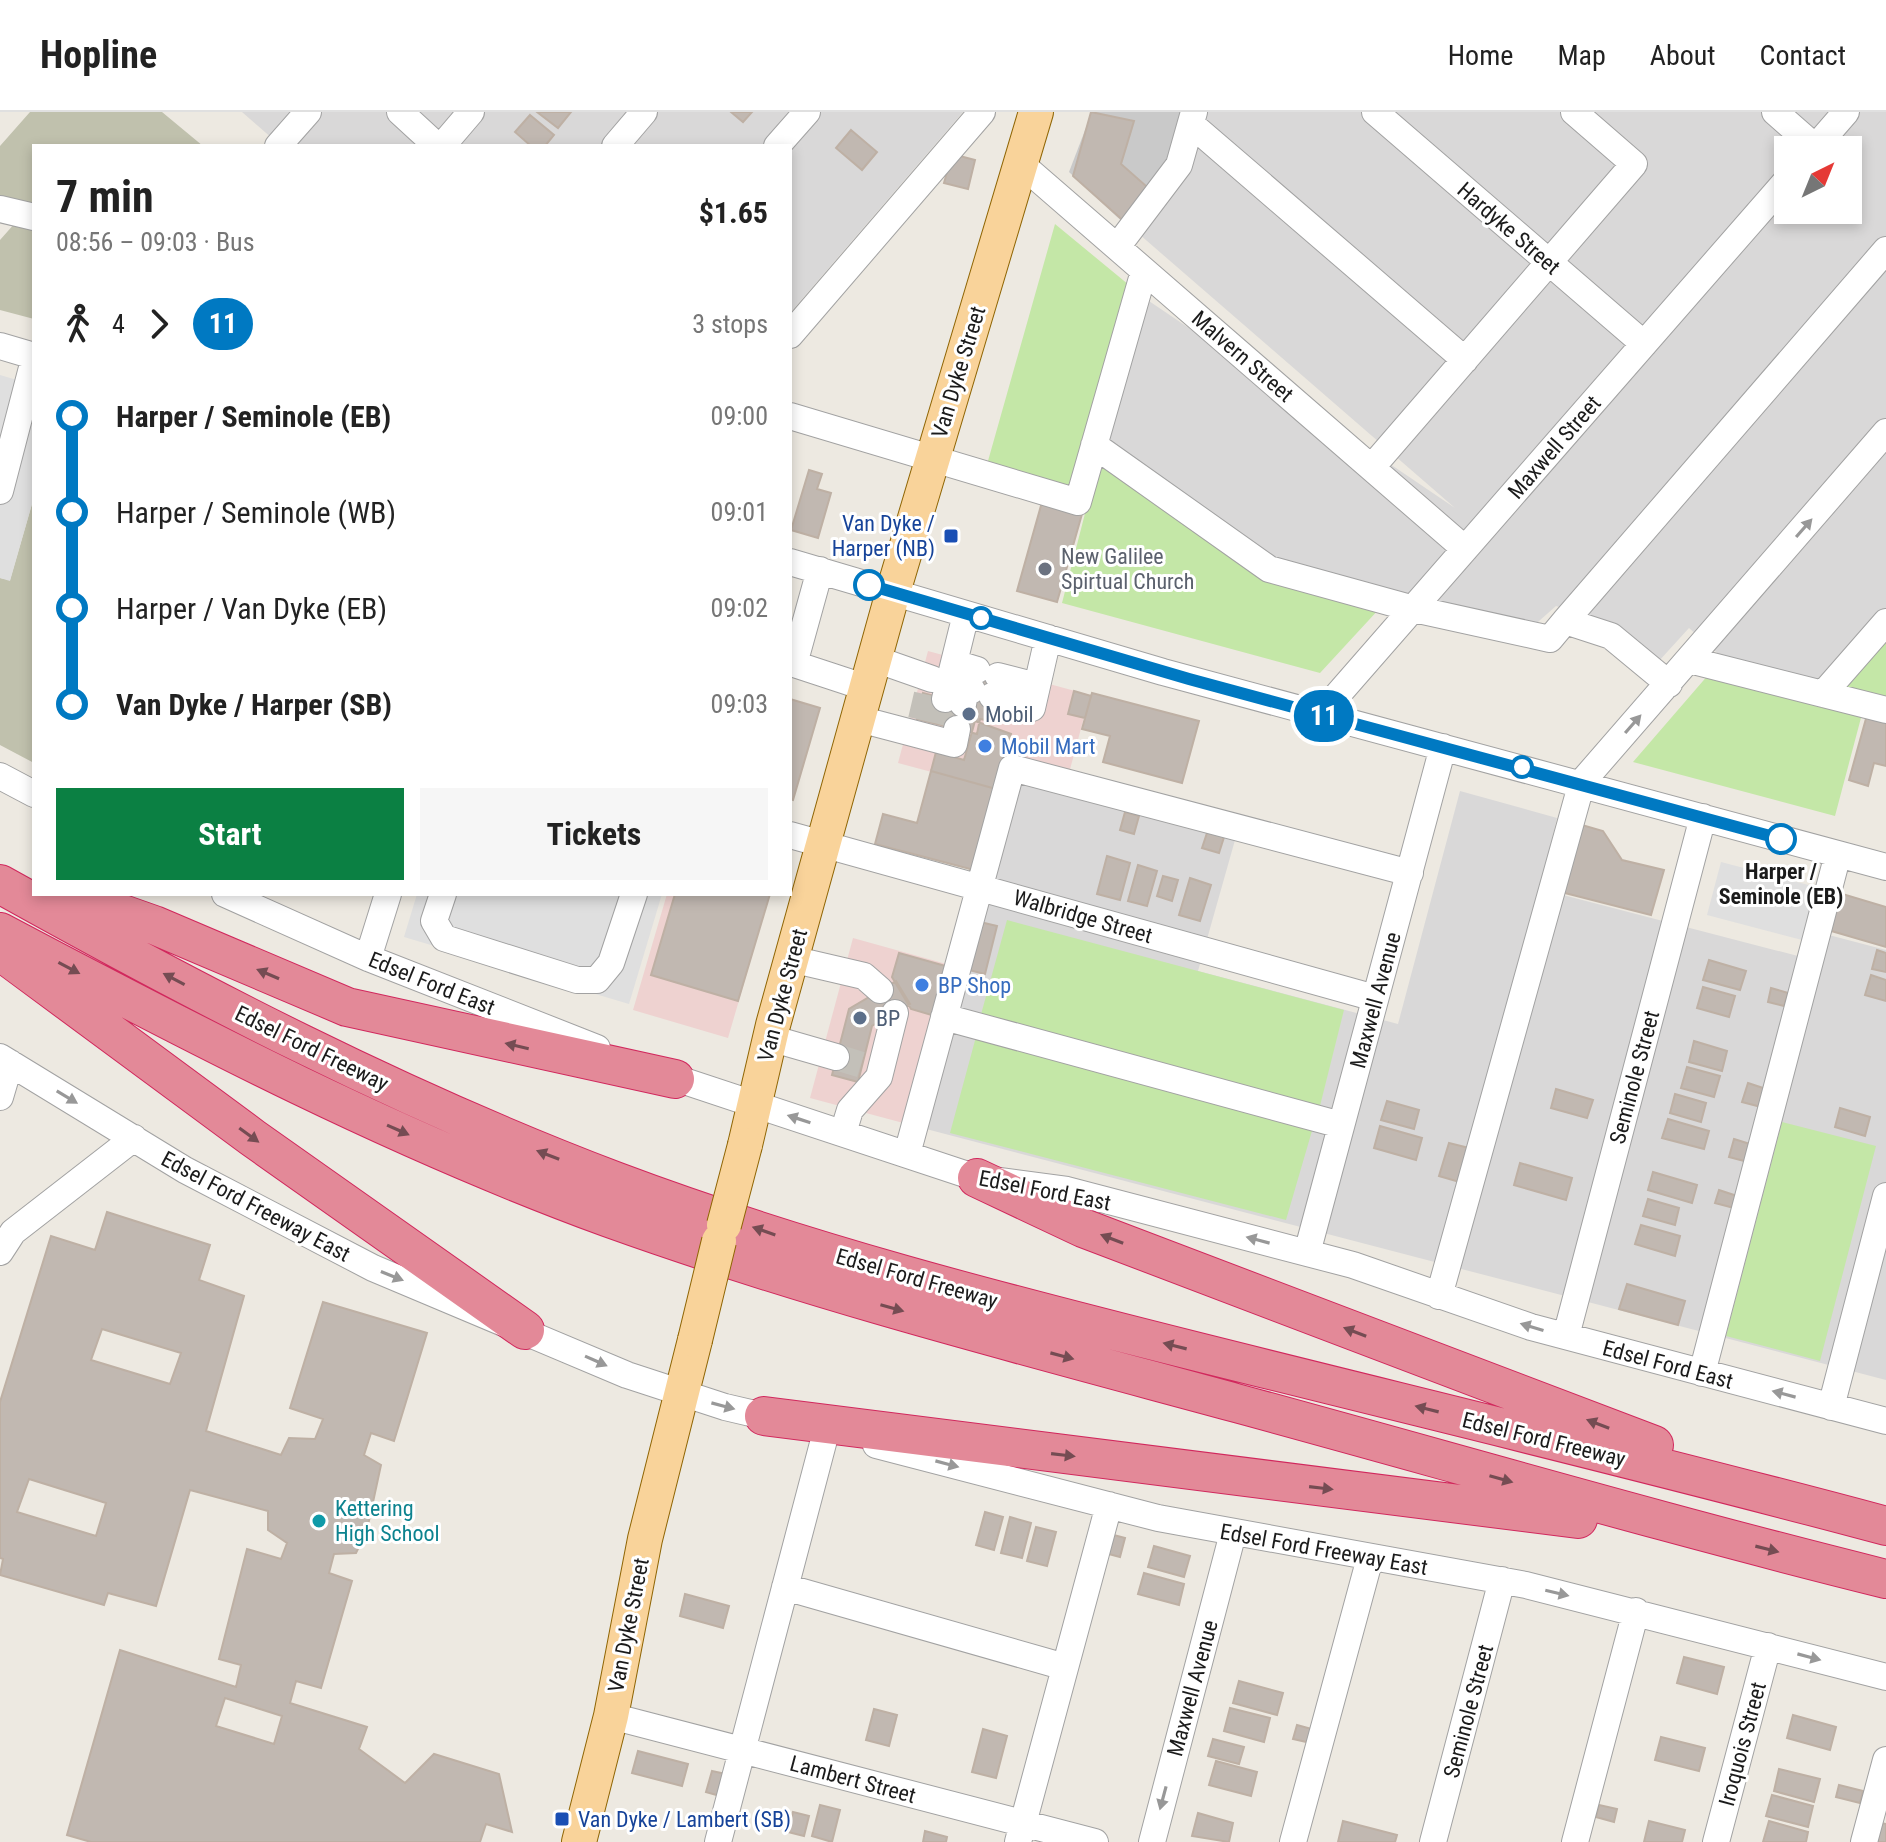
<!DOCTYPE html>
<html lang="en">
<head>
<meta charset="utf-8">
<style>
  body { margin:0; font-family:"Roboto Condensed",sans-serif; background:#f6f6f6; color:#222; height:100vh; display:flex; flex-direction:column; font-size:30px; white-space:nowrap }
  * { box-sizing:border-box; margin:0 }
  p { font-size:26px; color:#767676 }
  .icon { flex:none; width:44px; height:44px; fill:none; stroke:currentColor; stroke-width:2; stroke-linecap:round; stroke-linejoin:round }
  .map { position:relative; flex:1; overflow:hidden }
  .drawer { position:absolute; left:32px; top:32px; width:760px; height:752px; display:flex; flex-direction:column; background:#fff; border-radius:0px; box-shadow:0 4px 12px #0003 }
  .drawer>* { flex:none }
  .badge { padding:0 16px; border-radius:26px; font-size:28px; line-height:52px }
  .needle { width:52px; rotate:43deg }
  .buttons { position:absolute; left:1774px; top:24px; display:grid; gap:16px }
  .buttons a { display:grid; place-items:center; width:88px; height:88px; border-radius:0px; background:#fff; box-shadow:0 4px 12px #0003; font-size:40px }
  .map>.badge { position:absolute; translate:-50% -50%; box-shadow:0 0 0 4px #fff }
  .legs { display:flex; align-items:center; gap:12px; height:88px; padding:0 24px; font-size:26px }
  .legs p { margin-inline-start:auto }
  .overview { display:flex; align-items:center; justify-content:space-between; height:136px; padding:0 24px }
  h1 { font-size:44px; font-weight:700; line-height:60px }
  .cta { display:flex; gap:16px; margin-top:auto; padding:16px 24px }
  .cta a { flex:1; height:92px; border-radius:0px; background:#0b8043; color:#fff; font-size:32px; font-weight:700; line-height:92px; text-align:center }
  .cta a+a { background:#f6f6f6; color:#222 }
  ul { padding:0 24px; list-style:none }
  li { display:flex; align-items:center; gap:28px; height:96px; font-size:30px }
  li i { display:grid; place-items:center; width:12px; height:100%; margin:0 10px; background:currentColor }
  li i::after { content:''; width:20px; height:20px; margin:-10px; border:6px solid; border-radius:50%; background:#fff }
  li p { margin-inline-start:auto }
  li:first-child i { background:linear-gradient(#0000 50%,currentColor 0) }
  li:last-child i { background:linear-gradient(currentColor 50%,#0000 0) }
  header { display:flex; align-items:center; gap:48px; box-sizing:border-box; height:112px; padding:0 40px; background:#fff; border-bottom:2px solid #e0e0e0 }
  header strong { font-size:38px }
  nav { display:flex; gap:44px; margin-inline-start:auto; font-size:28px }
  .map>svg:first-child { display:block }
  .residential { fill:#d9d8d8; fill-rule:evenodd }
  .commercial { fill:#eed2d0 }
  .religious { fill:#c9c9c9 }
  .construction { fill:#c0c1ad }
  .grass { fill:#c4e7a7 }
  .parking { fill:#dfdfdf }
  .building { fill:#c1b8b1; stroke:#beb0a4; stroke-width:2; fill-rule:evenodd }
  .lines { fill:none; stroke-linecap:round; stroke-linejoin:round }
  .minor-tunnel { stroke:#c3c0b9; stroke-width:26; stroke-dasharray:26 13; stroke-linecap:butt }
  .minor-casing { stroke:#a2a2a2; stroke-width:28 }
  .major-casing { stroke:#8f6504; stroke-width:36 }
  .highway-casing { stroke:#d1285d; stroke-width:40 }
  .minor { stroke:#fff; stroke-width:26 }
  .major { stroke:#f9d39a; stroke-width:34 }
  .highway { stroke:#e38998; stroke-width:38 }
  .major-bridge-casing { stroke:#8f6504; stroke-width:36; stroke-linecap:butt }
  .major-bridge { stroke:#f9d39a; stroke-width:34 }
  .oneway { fill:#989898 }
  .oneway2 { fill:#754c53 }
  .line-1-casing { stroke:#fff; stroke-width:18 }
  .line-1 { stroke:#0079c2; stroke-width:12 }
  .transit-dot { fill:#1a4fb4; stroke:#fff; stroke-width:3 }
  .worship-dot { fill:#6b7280; stroke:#fff; stroke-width:3 }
  .stop-1-dot { fill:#fff; stroke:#0079c2; stroke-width:4 }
  .service-dot { fill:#5c6f8a; stroke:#fff; stroke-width:3 }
  .shop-dot { fill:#3f7fe0; stroke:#fff; stroke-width:3 }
  .culture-dot { fill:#0f9aa8; stroke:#fff; stroke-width:3 }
  .labels { text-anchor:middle; stroke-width:6; stroke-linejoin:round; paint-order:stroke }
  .street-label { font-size:22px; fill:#1b1b1b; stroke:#fff }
  .transit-label { font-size:22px; fill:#164399; stroke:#fff; text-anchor:end }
  .worship-label { font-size:22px; fill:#5b616d; stroke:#fff; text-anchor:start }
  .service-label { font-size:22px; fill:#4e5e75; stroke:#fff; text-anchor:start }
  .shop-label { font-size:22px; fill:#366cbe; stroke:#fff; text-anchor:start }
  .stop-label { font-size:22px; font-weight:bold; fill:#1b1b1b; stroke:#fff }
  .culture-label { font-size:22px; fill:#0d838f; stroke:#fff; text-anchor:start }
</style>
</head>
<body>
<header>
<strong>Hopline</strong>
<nav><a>Home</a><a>Map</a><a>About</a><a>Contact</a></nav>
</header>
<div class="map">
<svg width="1886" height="1730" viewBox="0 0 1886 1730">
  <rect width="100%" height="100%" fill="#ede9e1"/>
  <path class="residential" d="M242 0H963L790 201V34H281Z
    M1201 0H1886V589L1723 546 1689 516 1658 550 1618 516 1556 494 1530 517 1270 445 1105 328 1146 187 1455 396 1139 122ZM1788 38H1848V98H1788Z
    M1005 658 1237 721 1198 859 1398 912 1460 679 1557 706 1540 777 1817 849 1825 822 1886 838V1268L907 1012Z"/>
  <path class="commercial" d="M928 539 1090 583 1069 661 1009 645 999 678 898 651Z
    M667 782H770L728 926 633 898Z
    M853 826 950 853 907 1012 810 986Z"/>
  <path class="religious" d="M1092 0H1185L1165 65 1129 116 1069 60Z"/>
  <path class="construction" d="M30 0H162L203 34H34V207L0 198V128L31 93 0 86V34Z
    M34 385V651L0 633V466L10 468Z"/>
  <path class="grass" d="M1055 112 1129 173 1068 383 986 356Z
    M1099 347 1262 460 1380 496 1320 561 1062 491Z
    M1886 517V589L1834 576Z
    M1709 562 1862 602 1835 704 1633 650Z
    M1007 808 1344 898 1319 998 980 906Z
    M977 921 1314 1012 1286 1108 950 1021Z
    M1782 1010 1876 1034 1820 1249 1726 1224Z"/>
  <path class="parking" d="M0 263 34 273V385L10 469 0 466Z
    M1721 750 1820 776 1806 829 1707 803Z
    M417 782H662L629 892 404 825Z"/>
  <path class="building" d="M537 0H571L558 16Z
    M731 0H752L743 10Z
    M1091 0 1134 9 1121 52 1154 81 1127 112 1073 64Z
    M530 3 554 23 545 34H531L515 20Z
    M851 18 877 40 862 58 836 36Z
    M952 42 975 48 968 77 944 71Z
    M809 358 822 362 817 377 831 381 818 426 791 418Z
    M1042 390 1082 402 1057 490 1017 479Z
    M979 553 999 559 986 608 980 607 977 622 917 607 923 581 968 593Z
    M1074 579 1091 584 1085 606 1068 602Z
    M1092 581 1199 609 1182 671 1103 650 1110 624 1082 617Z
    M790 587 820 596 793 688 790 687Z
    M1867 603 1886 608V654L1874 651 1868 674 1849 668Z
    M975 609 1011 622 996 677 931 659 936 640 964 648Z
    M931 659 996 677 974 758 875 732 883 702 917 711Z
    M1125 700 1139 704 1134 722 1120 718Z
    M1575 711 1603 719 1622 748 1664 758 1651 803 1557 779Z
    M1208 718 1225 722 1219 741 1202 736Z
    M1107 744 1130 751 1120 788 1097 782Z
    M1138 753 1157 759 1147 794 1128 789Z
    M1163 764 1178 768 1172 789 1157 784Z
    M1190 766 1211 773 1200 809 1179 803Z
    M1839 781 1886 795V835L1828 818Z
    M675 782H770L738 889 651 863Z
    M976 809 997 814 985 862 965 857Z
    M1877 838 1886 841V860L1872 857Z
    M899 841 949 855 935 904 911 897 892 865Z
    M1709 848 1746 859 1740 878 1703 868Z
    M1871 863 1886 868V889L1865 883Z
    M896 869 910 892 872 914 858 970 832 963 849 897Z
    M1703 875 1735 884 1729 905 1697 896Z
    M1771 876 1788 881 1784 894 1768 890Z
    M1694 929 1727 939 1722 959 1689 950Z
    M1687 955 1720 964 1714 985 1681 976Z
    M1748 971 1766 977 1761 995 1742 990Z
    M1556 977 1593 988 1587 1006 1551 996Z
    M1675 982 1706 991 1701 1010 1670 1001Z
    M1387 989 1419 998 1414 1017 1381 1008Z
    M1840 996 1870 1005 1865 1024 1835 1015Z
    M1668 1007 1709 1019 1704 1037 1662 1026Z
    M1380 1014 1422 1026 1416 1048 1374 1036Z
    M1734 1027 1753 1033 1748 1050 1729 1045Z
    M1449 1031 1473 1037 1463 1071 1439 1064Z
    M1520 1051 1572 1066 1566 1088 1514 1073Z
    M1653 1060 1697 1073 1692 1091 1648 1078Z
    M1719 1078 1737 1084 1734 1096 1715 1091Z
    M1648 1087 1679 1096 1675 1113 1643 1104Z
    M107 1100 210 1133 199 1168 244 1184 206 1319 281 1343 289 1326 315 1327 323 1307 290 1296 323 1190 427 1221 394 1329 371 1321 364 1343 381 1353 367 1418 356 1441 334 1442 329 1461 352 1469 321 1576 296 1569 290 1591 367 1615 359 1637 405 1671 434 1642 499 1662 512 1720 486 1712 480 1730H91L67 1723 120 1538 236 1575 241 1553 219 1547 247 1437 281 1447 287 1431 268 1418V1399L190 1378 156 1494 108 1481 104 1493 0 1463 3 1447 0 1446V1290L51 1124 95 1138ZM102 1217 181 1241 170 1272 91 1248ZM29 1367 106 1391 96 1424 17 1400ZM225 1586 282 1604 274 1632 216 1614Z
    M1641 1113 1680 1124 1675 1144 1635 1132Z
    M1627 1172 1685 1189 1678 1213 1619 1197Z
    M985 1400 1003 1405 994 1438 976 1433Z
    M1010 1405 1031 1411 1022 1446 1001 1441Z
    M1036 1415 1056 1420 1047 1454 1027 1449Z
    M1106 1421 1125 1426 1120 1445 1101 1440Z
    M1154 1434 1190 1444 1184 1465 1148 1455Z
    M1144 1461 1184 1472 1179 1493 1138 1482Z
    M685 1482 729 1494 723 1516 680 1504Z
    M1684 1545 1724 1555 1717 1582 1677 1571Z
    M1239 1569 1283 1581 1277 1603 1233 1591Z
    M1230 1596 1270 1606 1264 1630 1224 1619Z
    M874 1597 897 1603 889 1634 866 1628Z
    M1793 1603 1836 1615 1830 1638 1787 1626Z
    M1297 1613 1315 1618 1311 1631 1293 1627Z
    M983 1617 1007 1624 996 1666 972 1660Z
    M1661 1625 1705 1636 1699 1659 1655 1648Z
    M1213 1627 1244 1635 1239 1652 1208 1644Z
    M638 1639 688 1652 682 1674 632 1661Z
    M1216 1649 1257 1660 1251 1684 1209 1673Z
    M1779 1657 1820 1667 1814 1690 1774 1679Z
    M712 1659 726 1662 720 1684 706 1680Z
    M1839 1673 1863 1679 1860 1691 1836 1685Z
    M1772 1683 1813 1694 1808 1715 1766 1704Z
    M820 1693 840 1698 832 1730 812 1724Z
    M1599 1693 1617 1697 1614 1710 1596 1705Z
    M793 1700 809 1704 804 1724 788 1720Z
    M1198 1701 1233 1711 1229 1730 1192 1724Z
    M1343 1709 1397 1723 1395 1730H1338Z
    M1649 1709 1685 1718 1682 1730H1644Z
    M1769 1709 1808 1720 1806 1730H1763Z
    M1876 1710 1886 1712V1730H1871Z
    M925 1719 947 1725 946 1730H923Z"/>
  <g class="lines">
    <path class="minor-tunnel" d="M921 608 927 582
      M938 612 945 587
      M836 945 862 953"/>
    <g class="minor-casing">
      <path id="minor" d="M400 0 437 34
        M1375 0 1644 232
        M1775 0 1815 35
        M1191 12 1465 248
        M278 34 308 0
        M442 34 471 0
        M615 34 644 0
        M777 34 807 0
        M1813 38 1846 0
        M1020 51 1465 437
        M0 97 34 105
        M1117 135 1179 53 1194 0
        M790 223 982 0
        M0 234 34 244
        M790 304 1078 390 1144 159
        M1094 333 1269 457 1414 497 1550 527 1565 509 1611 524 1669 572
        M1372 355 1634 52 1574 0
        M0 379 34 248
        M790 450 1163 560 1886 755
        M820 458 794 552 867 576
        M1565 509 1886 138
        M875 547 932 567
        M1689 548 1886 598
        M954 551 977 558
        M998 564 1037 574
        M1823 582 1886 510
        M992 584 1032 596 1048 526
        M945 587 966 502
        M963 592 966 576 972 578
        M1320 603 1788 67
        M859 607 954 632 957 617
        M0 664 34 682
        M790 723 1375 886
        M225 782 368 846 597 936
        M443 782 434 809 444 826 577 868H597L611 851 634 782
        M368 846 388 782
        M791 847 864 864 880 878
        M944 905 1341 1013
        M770 926 836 945
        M0 945 185 1058 373 1156 627 1263 725 1295 780 1308
        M660 961 977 1066 1067 1078 1353 1153 1531 1215 1886 1309
        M0 985 10 951
        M843 1021 850 998 879 965 895 901
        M907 1042 1012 656 1410 761
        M0 1140 13 1120 134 1026
        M1307 1141 1443 635
        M1439 1184 1582 670 1886 320
        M1566 1224 1703 705
        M1702 1261 1838 742
        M1831 1295 1886 1084
        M876 1333 1158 1406 1526 1473 1886 1565
        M785 1475 1065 1555
        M611 1604 1095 1730
        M718 1730 826 1320
        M1018 1730 1109 1393
        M1152 1730 1233 1421
        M1293 1730 1370 1446
        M1433 1730 1502 1468
        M1575 1730 1636 1499
        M1716 1730 1768 1534
        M1864 1730 1886 1648"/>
    </g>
    <g class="major-casing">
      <path id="major" d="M745 1033 773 913 893 480 1036 0
        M579 1730 611 1604 645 1427 695 1228"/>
    </g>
    <g class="highway-casing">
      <path id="highway" d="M0 772C199 883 401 988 615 1069 804 1140 999 1190 1194 1239 1425 1297 1656 1352 1886 1414
        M66 782 154 813 347 895 675 967
        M0 820C198 925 398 1029 609 1106 815 1180 1026 1234 1236 1291 1453 1350 1668 1413 1886 1467
        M0 839 253 1026 525 1218
        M977 1066 1083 1116 1654 1333
        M764 1304 1578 1407"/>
    </g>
    <use href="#minor" class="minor"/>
    <use href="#major" class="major"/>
    <use href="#highway" class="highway"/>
    <g class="major-bridge-casing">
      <path id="major-bridge" d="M724 1113 745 1033
        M695 1228 719 1129"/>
    </g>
    <use href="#major-bridge" class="major-bridge"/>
  </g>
  <defs><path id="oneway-solid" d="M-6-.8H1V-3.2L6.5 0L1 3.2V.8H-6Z" transform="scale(2)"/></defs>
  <g class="oneway">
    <use href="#oneway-solid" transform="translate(1804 416) rotate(-49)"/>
    <use href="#oneway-solid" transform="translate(1633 612) rotate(-49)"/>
    <use href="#oneway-solid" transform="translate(67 985) rotate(31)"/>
    <use href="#oneway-solid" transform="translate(799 1007) rotate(-162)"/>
    <use href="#oneway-solid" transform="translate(1258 1128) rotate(-165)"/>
    <use href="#oneway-solid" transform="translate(392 1164) rotate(22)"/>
    <use href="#oneway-solid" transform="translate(1532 1215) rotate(-163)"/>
    <use href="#oneway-solid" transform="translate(596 1249) rotate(24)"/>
    <use href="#oneway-solid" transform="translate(1784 1282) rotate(-165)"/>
    <use href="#oneway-solid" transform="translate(723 1294) rotate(15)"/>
    <use href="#oneway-solid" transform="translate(947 1352) rotate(15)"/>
    <use href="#oneway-solid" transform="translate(1557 1481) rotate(13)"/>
    <use href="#oneway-solid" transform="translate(1809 1545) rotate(15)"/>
    <use href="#oneway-solid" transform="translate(1163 1686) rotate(105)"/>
  </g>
  <g class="oneway2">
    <use href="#oneway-solid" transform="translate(69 856) rotate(28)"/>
    <use href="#oneway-solid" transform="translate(268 862) rotate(-157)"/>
    <use href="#oneway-solid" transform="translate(174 867) rotate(-152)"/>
    <use href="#oneway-solid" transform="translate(517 934) rotate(-167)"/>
    <use href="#oneway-solid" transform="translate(398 1018) rotate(24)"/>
    <use href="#oneway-solid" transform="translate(249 1023) rotate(36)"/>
    <use href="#oneway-solid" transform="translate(548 1043) rotate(-159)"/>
    <use href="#oneway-solid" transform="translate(764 1119) rotate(-161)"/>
    <use href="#oneway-solid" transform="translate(1112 1127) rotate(-159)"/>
    <use href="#oneway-solid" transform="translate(892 1196) rotate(16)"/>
    <use href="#oneway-solid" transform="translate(1355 1220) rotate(-159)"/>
    <use href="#oneway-solid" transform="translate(1175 1234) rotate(-166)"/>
    <use href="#oneway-solid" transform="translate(1062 1244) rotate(15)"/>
    <use href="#oneway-solid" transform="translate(1427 1297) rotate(-166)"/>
    <use href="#oneway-solid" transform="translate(1598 1312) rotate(-159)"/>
    <use href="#oneway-solid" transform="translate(1063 1343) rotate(7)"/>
    <use href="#oneway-solid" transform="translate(1501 1367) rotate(16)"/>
    <use href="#oneway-solid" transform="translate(1321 1376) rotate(7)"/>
    <use href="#oneway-solid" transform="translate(1767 1437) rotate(14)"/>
  </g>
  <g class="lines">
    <g class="line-1-casing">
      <path id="line-1" d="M869 473 1189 567 1781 727"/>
    </g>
    <use href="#line-1" class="line-1"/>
  </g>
  <g class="transit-dot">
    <rect x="943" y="416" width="16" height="16" rx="4"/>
    <rect x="554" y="1699" width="16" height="16" rx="4"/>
  </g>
  <circle class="worship-dot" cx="1045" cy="457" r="8"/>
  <g class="stop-1-dot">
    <circle cx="869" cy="473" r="14"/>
    <circle cx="981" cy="506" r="10"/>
    <circle cx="1522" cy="655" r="10"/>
    <circle cx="1781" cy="727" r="14"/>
  </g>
  <g class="service-dot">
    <circle cx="969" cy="602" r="8"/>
    <circle cx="860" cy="906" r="8"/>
  </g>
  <g class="shop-dot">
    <circle cx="985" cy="634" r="8"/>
    <circle cx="922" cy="873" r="8"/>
  </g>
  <circle class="culture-dot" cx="319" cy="1409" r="8"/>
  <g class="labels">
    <g class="street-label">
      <text transform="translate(1509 116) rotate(41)" y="8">Hardyke Street</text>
      <text transform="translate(1243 244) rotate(41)" y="8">Malvern Street</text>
      <text transform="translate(958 260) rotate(-73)" y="8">Van Dyke Street</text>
      <text transform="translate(1554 335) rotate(-49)" y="8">Maxwell Street</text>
      <text transform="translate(1083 804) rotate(16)" y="8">Walbridge Street</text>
      <text transform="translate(432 871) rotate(22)" y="8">Edsel Ford East</text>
      <text transform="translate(782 883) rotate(-75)" y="8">Van Dyke Street</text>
      <text transform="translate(1375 888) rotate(-75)" y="8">Maxwell Avenue</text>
      <text transform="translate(312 936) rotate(26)" y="8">Edsel Ford Freeway</text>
      <text transform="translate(1634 965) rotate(-75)" y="8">Seminole Street</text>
      <text transform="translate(1045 1078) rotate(11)" y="8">Edsel Ford East</text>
      <text transform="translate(256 1094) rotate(28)" y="8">Edsel Ford Freeway East</text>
      <text transform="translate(917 1166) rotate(16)" y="8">Edsel Ford Freeway</text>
      <text transform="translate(1668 1252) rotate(15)" y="8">Edsel Ford East</text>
      <text transform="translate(1544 1327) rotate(14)" y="8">Edsel Ford Freeway</text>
      <text transform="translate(1324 1437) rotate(10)" y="8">Edsel Ford Freeway East</text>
      <text transform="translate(628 1513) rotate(-79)" y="8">Van Dyke Street</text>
      <text transform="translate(1192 1576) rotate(-75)" y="8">Maxwell Avenue</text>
      <text transform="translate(1468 1599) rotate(-75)" y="8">Seminole Street</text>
      <text transform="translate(1742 1632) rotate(-75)" y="8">Iroquois Street</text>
      <text transform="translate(853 1667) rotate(15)" y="8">Lambert Street</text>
    </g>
    <g class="transit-label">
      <text x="935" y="419">Van Dyke /<tspan x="935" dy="25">Harper (NB)</tspan></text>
      <text x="578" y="1715" text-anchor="start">Van Dyke / Lambert (SB)</text>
    </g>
    <g class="worship-label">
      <text x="1061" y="452">New Galilee<tspan x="1061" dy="25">Spirtual Church</tspan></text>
    </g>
    <g class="service-label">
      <text x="985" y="610">Mobil</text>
      <text x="876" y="914">BP</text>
    </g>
    <g class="shop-label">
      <text x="1001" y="642">Mobil Mart</text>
      <text x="938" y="881">BP Shop</text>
    </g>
    <g class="stop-label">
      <text x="1781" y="767">Harper /<tspan x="1781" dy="25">Seminole (EB)</tspan></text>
    </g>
    <g class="culture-label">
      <text x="335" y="1404">Kettering<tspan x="335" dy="25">High School</tspan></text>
    </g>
  </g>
</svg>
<div class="buttons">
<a><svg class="needle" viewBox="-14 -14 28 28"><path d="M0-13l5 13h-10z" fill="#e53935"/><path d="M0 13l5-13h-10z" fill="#767676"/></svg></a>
</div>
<b class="badge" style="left:1324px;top:604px;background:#0079c2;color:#fff">11</b>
<section class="drawer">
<div class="overview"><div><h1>7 min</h1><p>08:56 – 09:03 · Bus</p></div><b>$1.65</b></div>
<div class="legs"><svg class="icon" aria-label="walk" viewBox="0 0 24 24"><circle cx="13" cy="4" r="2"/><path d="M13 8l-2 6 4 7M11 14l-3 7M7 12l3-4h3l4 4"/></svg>4<svg class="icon" aria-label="forward" viewBox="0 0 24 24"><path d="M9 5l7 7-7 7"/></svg><b class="badge" style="background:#0079c2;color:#fff">11</b><p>3 stops</p></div>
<ul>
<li><i style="color:#0079c2"></i><b>Harper / Seminole (EB)</b><p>09:00</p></li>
<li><i style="color:#0079c2"></i><span>Harper / Seminole (WB)</span><p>09:01</p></li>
<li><i style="color:#0079c2"></i><span>Harper / Van Dyke (EB)</span><p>09:02</p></li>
<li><i style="color:#0079c2"></i><b>Van Dyke / Harper (SB)</b><p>09:03</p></li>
</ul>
<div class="cta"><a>Start</a><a>Tickets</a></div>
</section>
</div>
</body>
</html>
